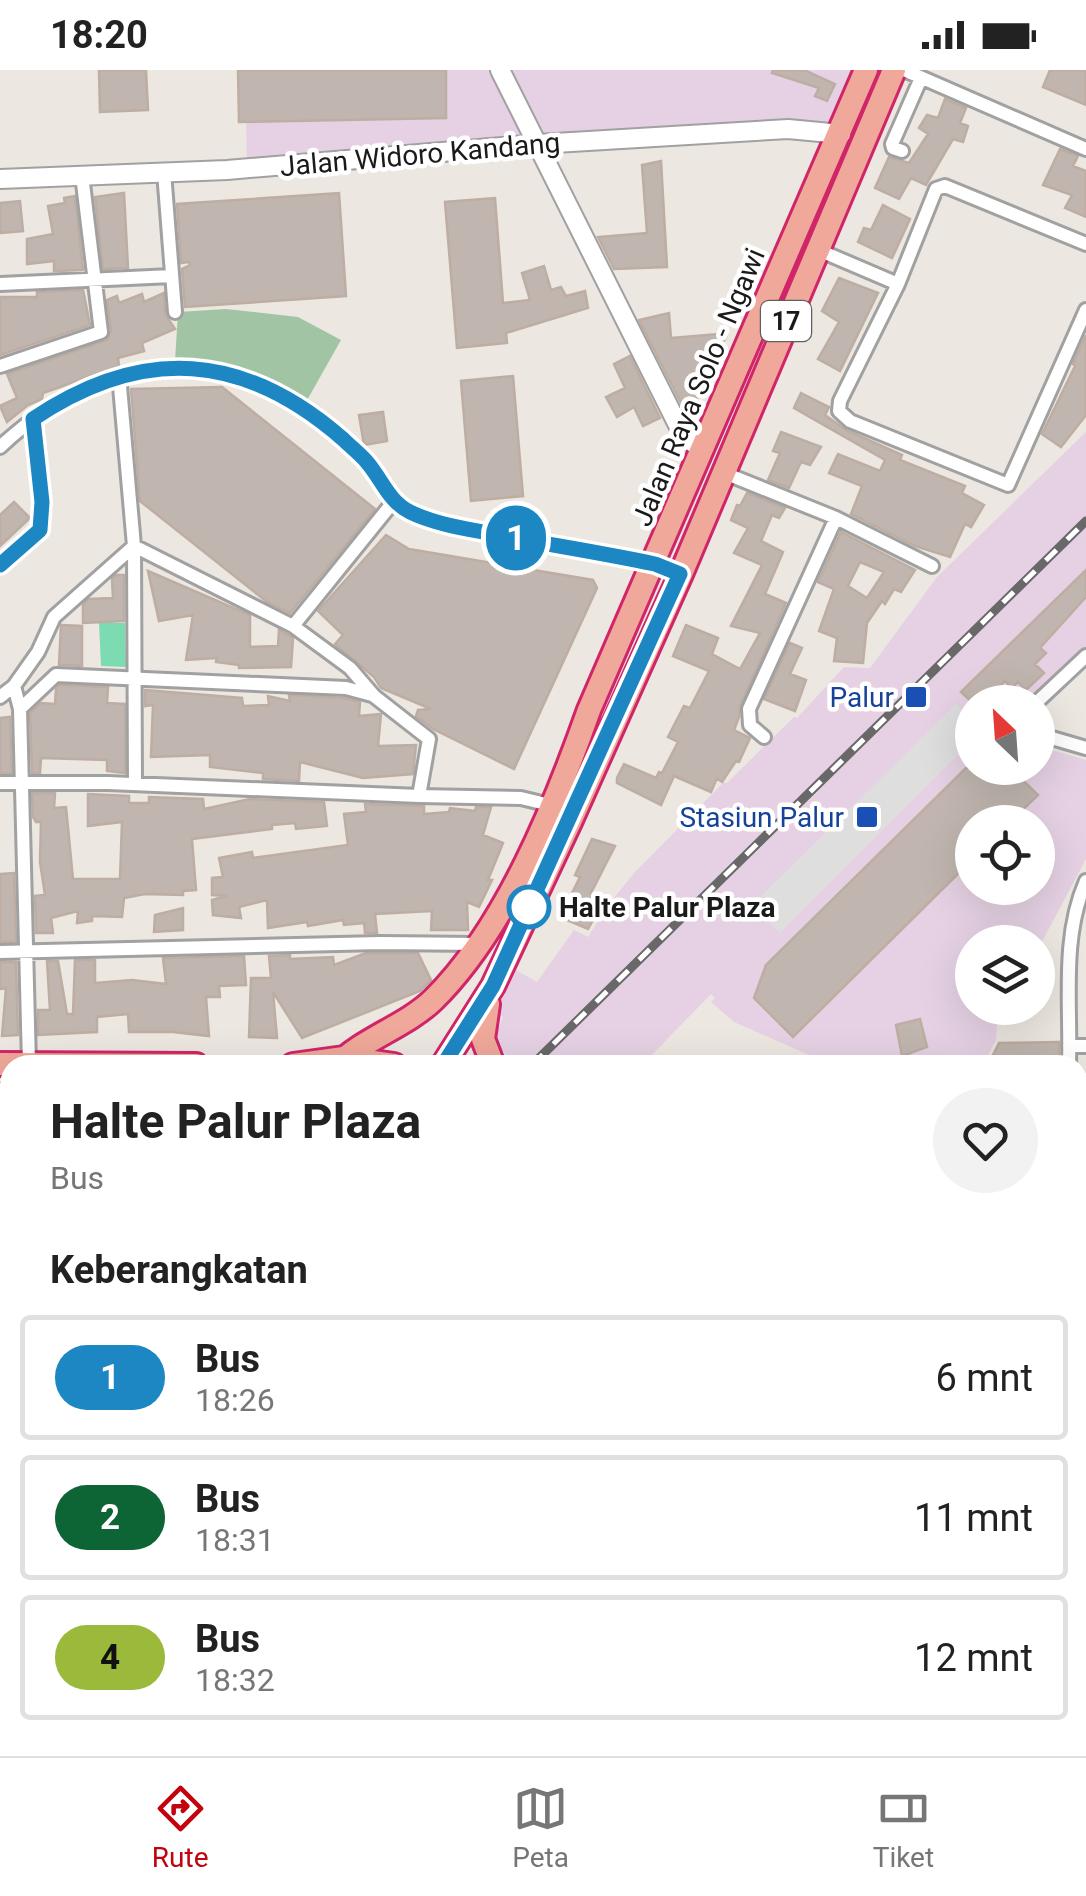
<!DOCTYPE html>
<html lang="id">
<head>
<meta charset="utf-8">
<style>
  body { margin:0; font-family:Roboto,sans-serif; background:#f2f2f2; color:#222; height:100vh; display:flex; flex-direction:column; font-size:38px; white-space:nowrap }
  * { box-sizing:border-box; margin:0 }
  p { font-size:32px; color:#767676 }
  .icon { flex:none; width:55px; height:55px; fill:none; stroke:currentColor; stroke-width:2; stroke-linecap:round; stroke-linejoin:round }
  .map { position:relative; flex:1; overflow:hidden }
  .panel { position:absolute; left:0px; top:985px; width:1088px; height:702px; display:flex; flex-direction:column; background:#fff; border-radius:30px 30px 0 0; box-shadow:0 10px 40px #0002 }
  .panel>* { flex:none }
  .badge { padding:0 20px; border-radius:32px; font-size:35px; line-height:65px }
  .needle { width:65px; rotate:335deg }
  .tools { position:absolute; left:955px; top:615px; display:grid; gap:20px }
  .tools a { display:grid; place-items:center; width:100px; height:100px; border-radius:50%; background:#fff; box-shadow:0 10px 40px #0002; font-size:50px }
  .map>.badge { position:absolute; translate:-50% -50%; box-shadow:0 0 0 5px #fff }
  h2 { padding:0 50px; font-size:38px; line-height:90px }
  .round { display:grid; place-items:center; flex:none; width:105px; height:105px; border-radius:52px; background:#f2f2f2 }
  .head { display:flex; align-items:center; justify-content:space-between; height:170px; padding:0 50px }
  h1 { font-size:48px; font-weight:700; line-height:75px }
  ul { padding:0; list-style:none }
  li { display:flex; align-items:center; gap:30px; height:125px; margin:0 20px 15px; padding:0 30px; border:5px solid #e0e0e0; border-radius:10px }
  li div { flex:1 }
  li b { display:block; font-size:38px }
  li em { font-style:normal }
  li .badge { min-width:110px; font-weight:700; text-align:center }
  .status { display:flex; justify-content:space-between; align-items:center; height:70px; padding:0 50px; background:#fff; direction:ltr }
  .status svg { height:28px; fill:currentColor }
  .dock { display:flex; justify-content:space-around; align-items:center; height:140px; border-top:2px solid #e0e0e0; background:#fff; font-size:28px; color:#767676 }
  .dock a { display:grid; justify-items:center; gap:5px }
  .dock .current { color:#c2030e }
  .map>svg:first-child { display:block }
  .industrial { fill:#e5d1e3; fill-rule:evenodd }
  .cemetery { fill:#a1c5a4 }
  .pitch { fill:#7ddbb2 }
  .parking { fill:#dedede }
  .building { fill:#c0b6af; stroke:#bdada2; stroke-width:2.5; fill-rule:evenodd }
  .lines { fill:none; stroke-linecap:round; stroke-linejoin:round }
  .minor-casing { stroke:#a1a1a1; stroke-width:18 }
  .tertiary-casing { stroke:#a1a1a1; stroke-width:22 }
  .primary-casing { stroke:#8f5802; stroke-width:25 }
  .trunk-casing { stroke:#d1256a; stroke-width:28 }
  .minor { stroke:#fff; stroke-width:12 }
  .tertiary { stroke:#fff; stroke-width:18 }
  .primary { stroke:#fac997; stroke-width:20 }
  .trunk { stroke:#efa89a; stroke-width:22 }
  .rail-casing { stroke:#686868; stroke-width:9 }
  .rail { stroke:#fff; stroke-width:5; stroke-dasharray:15; stroke-linecap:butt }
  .line-casing { stroke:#fff; stroke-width:22 }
  .line { stroke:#1d87c4; stroke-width:15 }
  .transit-dot { fill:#1a4fb4; stroke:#fff; stroke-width:4 }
  .stop-dot { fill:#fff; stroke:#1d87c4; stroke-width:5 }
  .labels { text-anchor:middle; stroke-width:9; stroke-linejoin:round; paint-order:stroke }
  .shield { fill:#fff; stroke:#5f5f5f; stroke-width:2.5 }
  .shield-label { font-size:25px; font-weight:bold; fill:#1a1a1a }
  .street-label { font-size:28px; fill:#1a1a1a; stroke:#fff }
  .transit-label { font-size:28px; fill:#164399; stroke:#fff; text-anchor:end }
  .stop-label { font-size:28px; font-weight:bold; fill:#1a1a1a; stroke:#fff; text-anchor:start }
</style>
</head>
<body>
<div class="status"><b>18:20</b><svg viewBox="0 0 49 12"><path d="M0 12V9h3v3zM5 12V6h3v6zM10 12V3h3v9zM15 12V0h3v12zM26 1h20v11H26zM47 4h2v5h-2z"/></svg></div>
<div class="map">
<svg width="1086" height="1686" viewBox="0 0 1086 1686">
  <rect width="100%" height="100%" fill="#ece7e0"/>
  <path class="industrial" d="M245 0H867L844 60 247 98Z
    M1086 362V581L1032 632H972V698H1038V676L1086 690V789L1038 879V872H972V938H1004L997 948 996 970 983 995H832L734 952 711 932 715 928 711 924 642 995H512L495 968 503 947 496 943 516 900 537 912 574 860 588 867 609 834 635 802 724 712 727 713 794 647 797 648 844 597 870 598 937 507ZM972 752H1038V818H972Z"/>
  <path class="cemetery" d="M226 239 298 247 341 270 306 332 233 295 175 291 178 242Z"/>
  <path class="pitch" d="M99 553H125L126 597 101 596Z"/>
  <path class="parking" d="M956 634 972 650V671L780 863 751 836Z"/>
  <path class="building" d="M99 0H146L148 40 100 42Z
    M238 0H446V48L239 52Z
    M773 0H804L835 14 827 31 815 26 819 18 772 3Z
    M1050 0H1086V35L1043 17Z
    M945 29 966 38 960 53 968 56 963 72 953 69 926 115 911 108 899 129 875 118 889 87 909 93 928 64 919 58 927 45 938 48Z
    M1060 79 1078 86 1073 96 1086 101V147L1065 138 1072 125 1043 115Z
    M661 91 667 197 614 199 598 167 647 163 642 95Z
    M124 123 128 198 103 199 95 127Z
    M339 123 346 226 185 237 182 199 190 195 189 192 181 193 177 134Z
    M75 126 83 200 54 201V191L27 194V169L53 164 48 136 65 133 64 128Z
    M495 128 503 233 530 230 522 203 544 196 551 220 561 217 566 226 585 221 588 238 506 263 507 273 457 278 445 132Z
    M20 131 23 161 0 163V133Z
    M883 135 910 149 892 188 858 172 864 158 871 160Z
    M839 208 878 223 840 301 818 289 839 252 822 241Z
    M83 220 90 255 0 285V227H37V222Z
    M164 223 165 244 175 259 142 273 144 281 118 288 119 295 111 299 43 323 42 329 28 335 7 352 0 336 17 328 7 304 107 270 111 261 107 230 117 226 119 233 142 224 144 232Z
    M669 243 671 268 719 264 726 267 710 296 689 349 639 250Z
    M1086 265V345L1061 377 1042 364 1075 296 1073 294Z
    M630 286 660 348 643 356 634 337 617 347 606 327 625 318 614 294Z
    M513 306 523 426 471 431 461 311Z
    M222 317 375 439 290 543 267 532 140 431 131 319Z
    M801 323 829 337 825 345 846 360 902 385 900 390 965 416 962 423 984 435 971 457 965 454 950 487 915 476 851 444 862 416 829 403 838 384 880 401 885 390 794 338Z
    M383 342 387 371 364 375 359 345Z
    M781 362 821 377 810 395 801 392 789 418 768 410 780 383 773 381Z
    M747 423 785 438 779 448 772 445 761 471 783 482 765 524 786 533 740 636 739 647 734 660 750 668 739 692 736 691 722 712 717 708 711 722 674 706 661 735 617 713V708L624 694 656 708 659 702 662 703 678 672 668 667 684 636 690 638 709 601 673 586 686 555 718 568 712 584 740 599 760 563 731 556 762 495 734 483 748 458 731 450 737 435 740 436Z
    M14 432 30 448 0 476V445Z
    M841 462 915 500 901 522 894 519 885 534 882 531 867 553 863 593 834 591 837 568 819 561 834 519 818 512ZM860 492 884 502 867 528 848 516Z
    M386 465 409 479 593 510 597 518 514 699 433 659 416 646 418 640 431 639 381 618 374 607 335 574 343 565 318 541Z
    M1086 500V527L1040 578 1046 583 1035 594 1044 603 1026 620 1018 612 1012 618 1005 611 983 632H972L961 622Z
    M148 501 250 545V577L278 576 279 560 288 565 293 568 291 597 239 598V595L216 592 217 588 186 590 193 545 159 551Z
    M116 505H124V551L83 553V534L89 529 113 528 112 509Z
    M61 555 82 556V596L59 595Z
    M790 573 802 578 790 604 806 610 795 641 764 629Z
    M60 615 108 617 107 633 125 634V703L107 701V690L41 688 40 703H32L30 643 41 633 55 634 56 619Z
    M145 620 242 628 243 636 269 635 268 626 290 631 289 625 344 628 360 632 359 646 381 644 378 676 416 675 413 704 363 708 300 692 299 711 263 709V703L210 697V685L151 687 153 635 145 636Z
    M10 647 12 703H0V648Z
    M966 698H1010L1038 725 1010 752H972V790L793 967 754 928 766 895Z
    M32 723H55L54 738 66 737 73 809H120L122 752 88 756V724L129 726V733H149V727L203 729 204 739 250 729 324 732 327 756 296 759 295 753 272 755V759L192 769 196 820 183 821V825L145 824 124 828 122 847 92 846V851L77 853 78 841 51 848 53 863H36L35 826 45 825 40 792 41 752H36L33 747Z
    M365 734 424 736V744L449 742 450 738 475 741 476 737H491L483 765 503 773 488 810H492L479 837 467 832 468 860H431L432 841 375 844 377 863H365L364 853 344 855 343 850 308 856 307 852 268 858 267 830 239 837 241 848 213 845 212 830 227 826 212 825V808L223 807 219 788 252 782 253 788 348 775 344 744 366 742Z
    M592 769 615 776 591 823 604 830 588 859 560 847 580 807 575 805Z
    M14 803 16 872H0V804Z
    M183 838V860L154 862 155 845Z
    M366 883H418L431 910 420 921 302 968 273 922 277 968 249 967 251 908H271L269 886 290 885V889L333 887 334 895Z
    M244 886 246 915 219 916 220 927H206L209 966 173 962H129L128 944 97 947V962L38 965V940H50L47 891H58L67 944H73L75 890H95V913L132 910 166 914 163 888Z
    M0 892H16L18 965 2 966 6 918 0 919Z
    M920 949 927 977 902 986 896 955Z
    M1059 972V995H988L999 973Z"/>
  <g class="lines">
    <g class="minor-casing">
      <path id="minor" d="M904 0 1086 79
        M902 81 893 78 892 74 921 8
        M164 102 175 242
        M1086 174 945 116 936 119 898 214 840 331 839 341 850 351 1008 415 1086 240
        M816 179 898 214
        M0 214 172 206
        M0 296 101 262 82 105
        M0 377C108 276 233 271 345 371 352 377 360 384 367 392 382 410 388 431 411 442 438 455 470 459 499 465 551 475 603 483 655 494L681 504
        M722 402 836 448 932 496
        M293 556 394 431
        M14 616 20 639 29 994
        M0 627 14 616 38 582 54 547 134 476 119 305
        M1037 632 1086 586
        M20 639 56 605 346 618 372 625
        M1038 664 1086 678
        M764 667 750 655 749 639 836 448
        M0 713H108L419 726
        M135 714 134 476 293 556 350 598 374 626 429 669 419 726 521 728 554 736
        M0 882 380 873 480 874
        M1069 976H1086
        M1069 995C1071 933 1061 868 1086 811
        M7 1041 10 1063
        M0 1263 10 1230
        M1078 1277H1086
        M0 1295 10 1296
        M0 1402 10 1404
        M1078 1462 1086 1461
        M1078 1553H1086
        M0 1568 10 1558
        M0 1579 10 1580
        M110 1678 118 1686
        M434 1678V1686
        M622 1678 624 1686
        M693 1678 695 1686
        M46 1686 56 1678"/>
    </g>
    <g class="tertiary-casing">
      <path id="tertiary" d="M500 0 683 365 701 379
        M0 109 227 100 538 74 788 59 841 64"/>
    </g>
    <g class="primary-casing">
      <path id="primary" d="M0 1024 10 1023
        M1078 1056 1086 1057
        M1078 1084H1086
        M1078 1102H1086"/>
    </g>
    <g class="trunk-casing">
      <path id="trunk" d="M488 934 483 969 493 995
        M0 994 196 995
        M293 995 344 988 394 995
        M338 995C361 970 406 956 433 930 506 858 555 736 589 640L866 0
        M443 995 493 916 570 752 681 504 894 0
        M0 1041H10"/>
    </g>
    <use href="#minor" class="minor"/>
    <use href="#tertiary" class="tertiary"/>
    <use href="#primary" class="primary"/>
    <use href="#trunk" class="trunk"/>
    <g class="rail-casing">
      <path id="rail" d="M532 995 1086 451
        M0 1537 10 1528"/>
    </g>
    <use href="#rail" class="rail"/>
  </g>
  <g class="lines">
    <g class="line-casing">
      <path id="line" d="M0 495 40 460 42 432 33 349C143 275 244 282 344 370 351 377 360 384 366 391 382 409 388 431 410 442 437 455 469 459 498 465 551 475 603 483 655 494L680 504 493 916 443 995"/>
    </g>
    <use href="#line" class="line"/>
  </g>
  <g class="transit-dot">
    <rect x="904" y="615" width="24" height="24" rx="5"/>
    <rect x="855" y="735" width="24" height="24" rx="5"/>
  </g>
  <circle class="stop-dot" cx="529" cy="837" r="20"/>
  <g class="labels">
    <rect class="shield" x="761" y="231" width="50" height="40" rx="8"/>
    <g class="shield-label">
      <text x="786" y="260">17</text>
    </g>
    <g class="street-label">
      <text transform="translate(420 84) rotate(-5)" y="10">Jalan Widoro Kandang</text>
      <text transform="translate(698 317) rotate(-67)" y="10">Jalan Raya Solo - Ngawi</text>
    </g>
    <g class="transit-label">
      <text x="894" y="637">Palur</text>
      <text x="844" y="757">Stasiun Palur</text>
    </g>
    <g class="stop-label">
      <text x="559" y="847">Halte Palur Plaza</text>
    </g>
  </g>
</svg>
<div class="tools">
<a><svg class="needle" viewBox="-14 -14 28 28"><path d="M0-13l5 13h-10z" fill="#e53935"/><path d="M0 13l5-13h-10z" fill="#767676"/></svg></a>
<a><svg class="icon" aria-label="locate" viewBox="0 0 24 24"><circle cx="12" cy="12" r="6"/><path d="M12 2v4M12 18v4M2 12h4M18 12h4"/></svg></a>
<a><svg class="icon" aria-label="layers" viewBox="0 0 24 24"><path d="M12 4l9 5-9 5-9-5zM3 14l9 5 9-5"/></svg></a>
</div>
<b class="badge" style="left:516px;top:468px;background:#1d87c4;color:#fff">1</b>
<section class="panel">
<div class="head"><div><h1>Halte Palur Plaza</h1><p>Bus</p></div><a class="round"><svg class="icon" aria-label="heart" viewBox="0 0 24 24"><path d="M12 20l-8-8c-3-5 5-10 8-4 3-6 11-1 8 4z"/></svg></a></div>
<h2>Keberangkatan</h2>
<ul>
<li><span class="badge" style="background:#1d87c4;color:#fff">1</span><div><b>Bus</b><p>18:26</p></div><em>6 mnt</em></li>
<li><span class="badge" style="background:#0d6535;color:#fff">2</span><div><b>Bus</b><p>18:31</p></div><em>11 mnt</em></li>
<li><span class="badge" style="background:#9bba3b;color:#111">4</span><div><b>Bus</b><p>18:32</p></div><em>12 mnt</em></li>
</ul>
</section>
</div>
<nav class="dock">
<a class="current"><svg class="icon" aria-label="directions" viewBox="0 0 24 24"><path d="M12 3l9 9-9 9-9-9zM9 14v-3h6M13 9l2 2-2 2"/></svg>Rute</a>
<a><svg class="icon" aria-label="map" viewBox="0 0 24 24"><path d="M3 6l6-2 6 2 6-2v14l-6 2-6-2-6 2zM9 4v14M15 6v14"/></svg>Peta</a>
<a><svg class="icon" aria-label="tickets" viewBox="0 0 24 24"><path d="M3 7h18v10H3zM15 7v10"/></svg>Tiket</a>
</nav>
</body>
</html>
